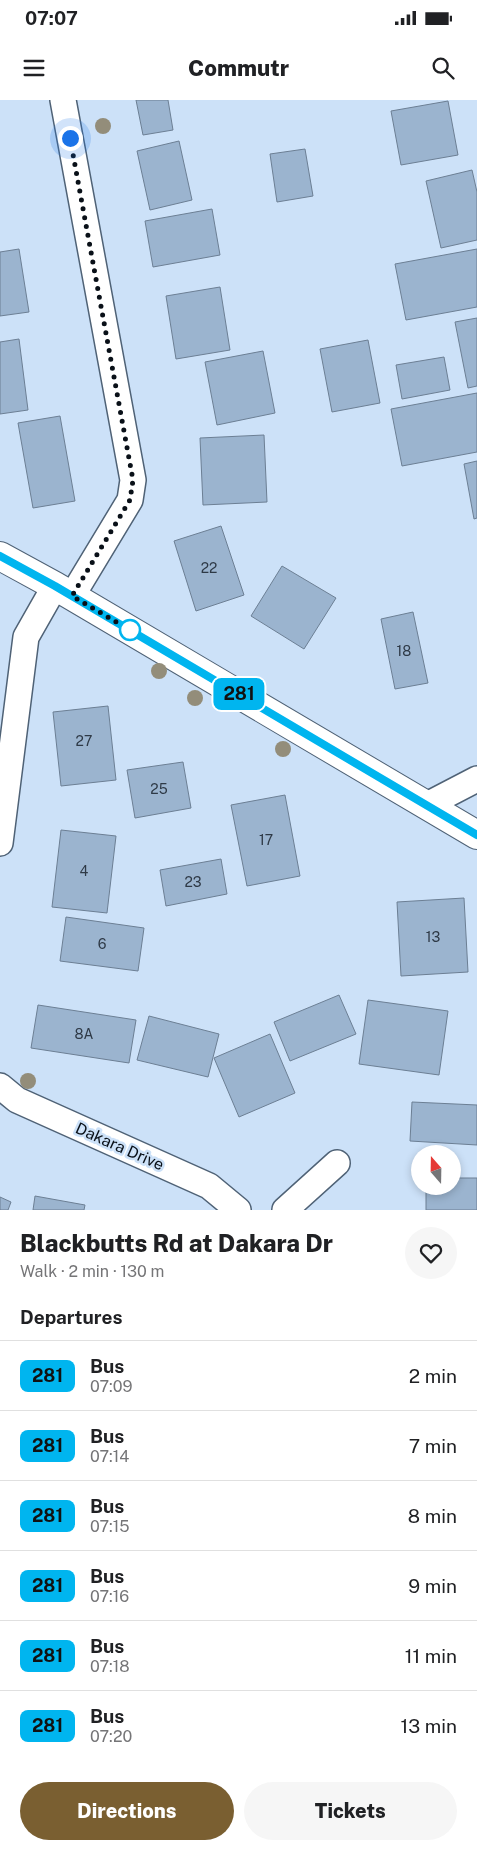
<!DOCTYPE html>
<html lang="en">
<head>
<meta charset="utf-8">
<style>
  body { margin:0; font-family:"Public Sans",sans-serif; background:#f6f6f6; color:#202124; height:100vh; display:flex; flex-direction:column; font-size:19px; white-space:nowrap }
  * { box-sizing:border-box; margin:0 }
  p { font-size:16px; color:#757577 }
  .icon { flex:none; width:28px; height:28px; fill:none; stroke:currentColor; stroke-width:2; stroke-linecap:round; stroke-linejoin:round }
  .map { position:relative; height:1110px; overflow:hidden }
  .panel { display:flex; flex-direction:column; background:#fff; flex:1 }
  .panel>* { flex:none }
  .badge { padding:0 10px; border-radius:8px; font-size:18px; line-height:32px }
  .needle { width:32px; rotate:340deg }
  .buttons { position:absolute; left:411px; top:1045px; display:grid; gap:10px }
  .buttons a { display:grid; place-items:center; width:50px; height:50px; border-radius:50%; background:#fff; box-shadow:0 2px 8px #0003; font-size:25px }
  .you { position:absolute; width:25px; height:25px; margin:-12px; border:4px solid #fff; border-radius:50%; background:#1a73e8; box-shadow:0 0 0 8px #1a73e833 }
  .map>.badge { position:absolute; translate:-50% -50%; box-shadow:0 0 0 2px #fff }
  h2 { padding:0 20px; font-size:19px; line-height:45px }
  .round { display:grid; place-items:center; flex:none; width:52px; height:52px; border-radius:26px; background:#f6f6f6 }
  .summary { display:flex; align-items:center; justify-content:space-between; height:85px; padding:0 20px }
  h1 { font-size:24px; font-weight:800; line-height:38px }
  .button { display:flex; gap:10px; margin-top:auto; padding:10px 20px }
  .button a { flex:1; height:58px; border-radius:30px; background:#7a5f31; color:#fff; font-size:20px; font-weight:800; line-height:58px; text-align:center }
  .button a+a { background:#f6f6f6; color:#202124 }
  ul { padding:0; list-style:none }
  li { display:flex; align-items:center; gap:15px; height:70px; padding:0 20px; border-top:1px solid #e0e0e0 }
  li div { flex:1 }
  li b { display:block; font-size:19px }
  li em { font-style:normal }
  li .badge { min-width:55px; font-weight:700; text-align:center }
  .status { display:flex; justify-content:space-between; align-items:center; height:35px; padding:0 25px; background:#fff; direction:ltr }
  .status svg { height:14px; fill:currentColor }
  header { display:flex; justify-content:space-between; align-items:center; height:65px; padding:0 20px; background:#fff; font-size:22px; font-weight:800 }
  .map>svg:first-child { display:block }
  .building { fill:#9bb4cf; stroke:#6c7f94 }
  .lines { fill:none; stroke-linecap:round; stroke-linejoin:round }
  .minor-casing { stroke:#4f6276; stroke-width:28 }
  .tertiary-casing { stroke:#4f6276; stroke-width:30 }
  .minor { stroke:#fff; stroke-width:25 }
  .tertiary { stroke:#fff; stroke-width:28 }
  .tree { fill:#938d7a }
  .line-casing { stroke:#fff; stroke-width:11 }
  .line { stroke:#00b5ef; stroke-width:8 }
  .walk { stroke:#091018; stroke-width:5; stroke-dasharray:0 9 }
  .stop-dot { fill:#fff; stroke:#00b5ef; stroke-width:2.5 }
  .labels { text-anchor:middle; stroke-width:5; stroke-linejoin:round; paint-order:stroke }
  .number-label { font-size:14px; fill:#2e3946 }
  .street-label { font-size:16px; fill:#091018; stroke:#cce1f8 }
</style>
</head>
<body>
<div class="status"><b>07:07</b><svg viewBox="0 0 49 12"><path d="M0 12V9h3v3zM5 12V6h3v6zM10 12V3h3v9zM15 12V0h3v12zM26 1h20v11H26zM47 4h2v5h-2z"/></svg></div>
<header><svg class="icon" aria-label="menu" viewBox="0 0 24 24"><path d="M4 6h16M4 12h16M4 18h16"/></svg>Commutr<svg class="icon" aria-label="search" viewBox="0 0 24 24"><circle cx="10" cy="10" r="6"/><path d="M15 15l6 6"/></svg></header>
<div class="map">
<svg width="477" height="1110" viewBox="0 0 477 1110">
  <rect width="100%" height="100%" fill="#cce1f8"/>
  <path class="building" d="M136 0H168L173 30 143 35Z
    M448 1 458 55 401 65 391 11Z
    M179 41 192 100 150 110 137 51Z
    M305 49 313 96 277 102 270 54Z
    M472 70 477 92V140L441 148 426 81Z
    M212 109 220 155 153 167 145 121Z
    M19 149 29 212 0 216V152Z
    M477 149V207L406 220 395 164Z
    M220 187 230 250 176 259 166 196Z
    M477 218V286L468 288 455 222Z
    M19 239 28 310 0 314V242Z
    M368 240 380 303 332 312 320 249Z
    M263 251 275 313 217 325 205 262Z
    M444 257 450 290 402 299 396 265Z
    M477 293V352L402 366 391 309Z
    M60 316 75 401 33 408 18 323Z
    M264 335 267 402 203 405 200 338Z
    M477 361V418L474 419 464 364Z
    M221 426 244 495 196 511 174 441Z
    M282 466 336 498 304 549 251 516Z
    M413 512 428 583 395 589 381 519Z
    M108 606 116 680 61 686 53 612Z
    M183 662 191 708 135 718 127 670Z
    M285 695 300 776 247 786 231 705Z
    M61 730 116 736 107 813 52 807Z
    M221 759 227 794 166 806 160 770Z
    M464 798 468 872 401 876 397 802Z
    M66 817 144 828 138 871 60 861Z
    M339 895 356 934 290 961 274 922Z
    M368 900 448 911 439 975 359 964Z
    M38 905 136 920 129 963 31 948Z
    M149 916 219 934 208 977 137 960Z
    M270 934 295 993 239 1017 214 958Z
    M412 1002 477 1005V1045L410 1041Z
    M452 1078H477V1110H426V1086H452Z
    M35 1096 85 1105 84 1110H33Z
    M0 1097 11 1102 8 1110H0Z"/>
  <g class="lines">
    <g class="minor-casing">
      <path id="minor" d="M63 0 133 380 130 400 72 496
        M427 705 477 679
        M0 743 26 537 55 486
        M0 986 17 1000 209 1086 238 1110
        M285 1110 337 1063"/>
    </g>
    <g class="tertiary-casing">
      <path id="tertiary" d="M0 456 55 486 477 735"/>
    </g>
    <use href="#minor" class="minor"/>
    <use href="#tertiary" class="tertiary"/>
  </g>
  <g class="tree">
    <circle cx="103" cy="26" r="8"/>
    <circle cx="159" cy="571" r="8"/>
    <circle cx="195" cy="598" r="8"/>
    <circle cx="283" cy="649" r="8"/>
    <circle cx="28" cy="981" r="8"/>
  </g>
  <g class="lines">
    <g class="line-casing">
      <path id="line" d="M0 456 55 486 477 735"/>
    </g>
    <use href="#line" class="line"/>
    <path class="walk" d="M70 38 133 380 130 400 72 496 130 530"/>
  </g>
  <circle class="stop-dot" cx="130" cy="530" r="10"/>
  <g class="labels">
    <g class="number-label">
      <text x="209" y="473">22</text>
      <text x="404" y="556">18</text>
      <text x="84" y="646">27</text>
      <text x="159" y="694">25</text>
      <text x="266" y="745">17</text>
      <text x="84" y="776">4</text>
      <text x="193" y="787">23</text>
      <text x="433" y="842">13</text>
      <text x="102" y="849">6</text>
      <text x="84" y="939">8A</text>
    </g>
    <g class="street-label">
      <text transform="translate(120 1046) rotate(24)" y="6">Dakara Drive</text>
    </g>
  </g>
</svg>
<div class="buttons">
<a><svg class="needle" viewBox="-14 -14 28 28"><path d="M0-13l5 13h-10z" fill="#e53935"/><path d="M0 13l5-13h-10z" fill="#757577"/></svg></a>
</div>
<div class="you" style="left:70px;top:38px"></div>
<b class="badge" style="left:239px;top:594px;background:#00b5ef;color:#111">281</b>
</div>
<section class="panel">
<div class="summary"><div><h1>Blackbutts Rd at Dakara Dr</h1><p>Walk · 2 min · 130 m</p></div><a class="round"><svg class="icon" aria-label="heart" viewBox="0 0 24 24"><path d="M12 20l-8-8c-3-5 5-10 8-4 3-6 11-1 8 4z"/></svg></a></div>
<h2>Departures</h2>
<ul>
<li><span class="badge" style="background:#00b5ef;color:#111">281</span><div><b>Bus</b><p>07:09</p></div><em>2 min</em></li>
<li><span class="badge" style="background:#00b5ef;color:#111">281</span><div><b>Bus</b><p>07:14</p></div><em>7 min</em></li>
<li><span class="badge" style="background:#00b5ef;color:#111">281</span><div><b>Bus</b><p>07:15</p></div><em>8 min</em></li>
<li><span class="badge" style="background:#00b5ef;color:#111">281</span><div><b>Bus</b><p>07:16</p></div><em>9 min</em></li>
<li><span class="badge" style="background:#00b5ef;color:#111">281</span><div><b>Bus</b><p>07:18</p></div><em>11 min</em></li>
<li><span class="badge" style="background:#00b5ef;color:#111">281</span><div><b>Bus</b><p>07:20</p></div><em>13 min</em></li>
</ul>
<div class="button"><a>Directions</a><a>Tickets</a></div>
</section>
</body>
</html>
